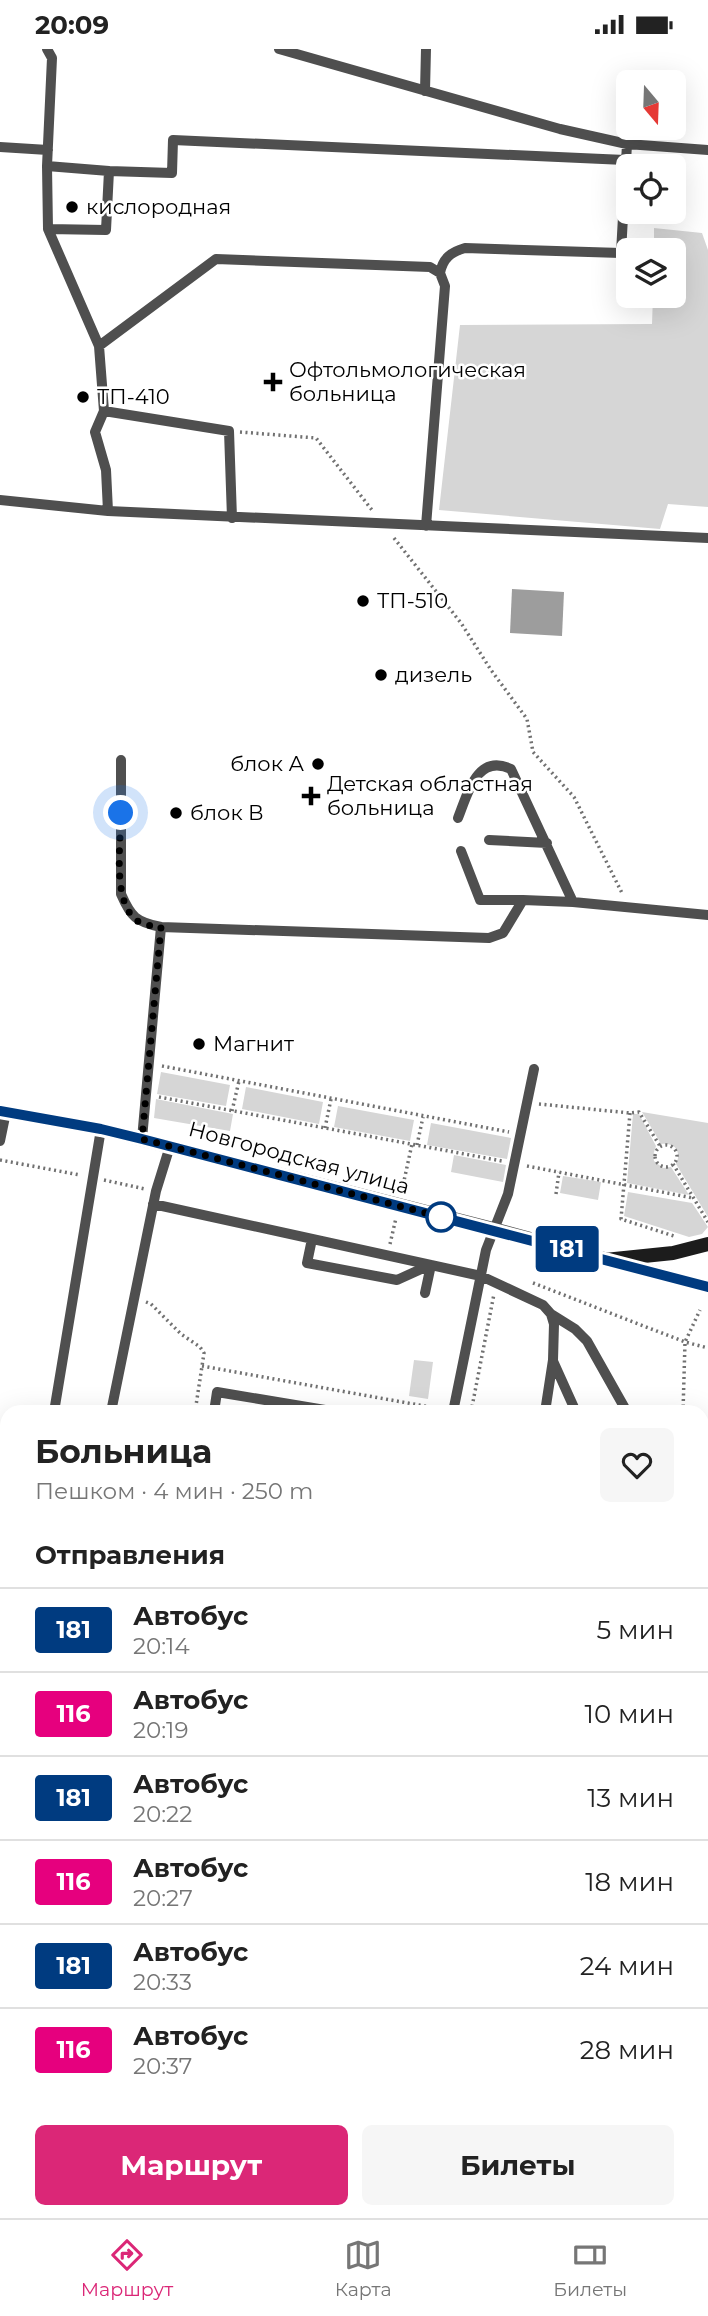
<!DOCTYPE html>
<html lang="ru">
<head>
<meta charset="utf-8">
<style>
  body { margin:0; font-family:Montserrat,sans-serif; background:#f6f6f6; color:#222; height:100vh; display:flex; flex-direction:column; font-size:26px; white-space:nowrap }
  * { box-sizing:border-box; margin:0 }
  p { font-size:23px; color:#767676 }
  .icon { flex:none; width:38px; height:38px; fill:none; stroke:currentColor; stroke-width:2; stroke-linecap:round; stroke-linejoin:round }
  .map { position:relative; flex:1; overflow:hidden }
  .sheet { position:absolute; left:0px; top:1356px; width:709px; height:814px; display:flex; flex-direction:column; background:#fff; border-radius:21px 21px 0 0; box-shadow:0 7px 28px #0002 }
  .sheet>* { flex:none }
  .badge { padding:0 14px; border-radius:5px; font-size:24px; line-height:46px }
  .needle { width:46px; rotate:161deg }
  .tools { position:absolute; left:616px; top:21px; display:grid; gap:14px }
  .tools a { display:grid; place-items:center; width:70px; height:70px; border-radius:10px; background:#fff; box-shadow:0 7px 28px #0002; font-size:35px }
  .you { position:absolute; width:35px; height:35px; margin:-18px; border:5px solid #fff; border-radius:50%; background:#1a73e8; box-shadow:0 0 0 10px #1a73e833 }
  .map>.badge { position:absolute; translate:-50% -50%; box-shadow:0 0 0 4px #fff }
  h2 { padding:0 35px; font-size:26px; line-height:63px }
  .round { display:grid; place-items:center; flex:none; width:74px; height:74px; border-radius:10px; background:#f6f6f6 }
  .headline { display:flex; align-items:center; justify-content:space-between; height:119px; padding:0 35px }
  h1 { font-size:33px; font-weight:700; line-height:52px }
  .action { display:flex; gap:14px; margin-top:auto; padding:14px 35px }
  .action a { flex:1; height:80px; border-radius:10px; background:#db2777; color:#fff; font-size:28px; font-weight:700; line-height:80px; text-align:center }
  .action a+a { background:#f6f6f6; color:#222 }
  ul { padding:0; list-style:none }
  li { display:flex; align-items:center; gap:21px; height:84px; padding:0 35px; border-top:2px solid #e0e0e0 }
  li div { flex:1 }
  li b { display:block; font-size:26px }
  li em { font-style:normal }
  li .badge { min-width:77px; font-weight:700; text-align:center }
  .status { display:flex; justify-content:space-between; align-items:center; height:49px; padding:0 35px; background:#fff; direction:ltr }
  .status svg { height:19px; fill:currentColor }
  .tab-bar { display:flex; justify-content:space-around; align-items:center; height:98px; border-top:2px solid #e0e0e0; background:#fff; font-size:19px; color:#767676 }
  .tab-bar a { display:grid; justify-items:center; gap:4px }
  .tab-bar .on { color:#db2777 }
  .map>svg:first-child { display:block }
  .green { fill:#d6d6d6 }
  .water { fill:#9d9d9d }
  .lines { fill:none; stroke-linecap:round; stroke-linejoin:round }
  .path { stroke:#717171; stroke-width:3.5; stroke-dasharray:2 3.5; stroke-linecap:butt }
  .lane { stroke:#4f4f4f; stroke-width:10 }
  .street { stroke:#4f4f4f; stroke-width:14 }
  .secondary { stroke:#1c1c1c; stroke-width:14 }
  .line-casing { stroke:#fff; stroke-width:16 }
  .line { stroke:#003b80; stroke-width:10 }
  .walk { stroke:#000; stroke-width:7; stroke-dasharray:0 12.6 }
  .poi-dot { fill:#000; stroke:#fff; stroke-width:2.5 }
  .stop-dot { fill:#fff; stroke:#003b80; stroke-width:3.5 }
  .labels { text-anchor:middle; stroke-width:5; stroke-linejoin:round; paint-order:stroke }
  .poi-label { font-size:21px; fill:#000; stroke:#fff; text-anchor:start }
  .street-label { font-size:21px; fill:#000; stroke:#fff }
</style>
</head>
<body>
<div class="status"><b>20:09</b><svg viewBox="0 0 49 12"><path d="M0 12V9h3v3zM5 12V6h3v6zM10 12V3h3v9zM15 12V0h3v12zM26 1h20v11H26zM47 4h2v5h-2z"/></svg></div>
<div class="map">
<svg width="708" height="2169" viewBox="0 0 708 2169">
  <rect width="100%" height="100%" fill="#fff"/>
  <path class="green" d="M654 179 702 184 708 201V458L668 455 660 480 439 461 460 276 652 275 653 247H674V201H654Z
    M161 1023 230 1036 226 1057 157 1045Z
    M246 1038 323 1053 319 1075 242 1060Z
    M156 1050 233 1065 230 1082 154 1069Z
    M338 1057 414 1071 410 1092 334 1078Z
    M642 1063 708 1074V1168L676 1115C682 1103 675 1093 661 1095Z
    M633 1065H639L656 1097 653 1106 654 1112 663 1119 671 1118 689 1146 627 1134Z
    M431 1074 511 1089 507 1110 427 1096Z
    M454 1106 506 1116 503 1133 451 1123Z
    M563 1127 601 1133 598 1151 560 1144Z
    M628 1143 692 1154 708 1178 702 1185 689 1188 624 1167Z
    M414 1311 433 1313 428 1350 409 1347Z
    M708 1977V2095L702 2126V2009Z"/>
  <path class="water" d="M512 540 564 543 562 587 510 584Z"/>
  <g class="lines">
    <path class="path" d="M240 383 316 389 372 461
      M394 489 461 574 491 621 527 670 533 703 574 748 622 844
      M162 1017 509 1083
      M159 1048 502 1112
      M539 1055 630 1064 639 1063 660 1097
      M232 1062 239 1032
      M630 1064 621 1170 674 1187
      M325 1079 331 1050
      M417 1096 423 1068
      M655 1107a11 11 0 1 1 22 0a11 11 0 1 1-22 0Z
      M0 1111 80 1126
      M673 1115 708 1173
      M527 1117 693 1149
      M104 1131 145 1140
      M402 1141 412 1095
      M556 1145 559 1123
      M390 1195 396 1169
      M533 1234 685 1293 708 1299
      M146 1253 151 1255 181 1285 200 1298 204 1304 195 1363
      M202 1317 441 1360
      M471 1363 494 1245
      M683 1363 685 1293 700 1261
      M0 1808 7 1805
      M587 2169 588 2163"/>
    <path class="lane" d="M47 0 52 9 47 117 48 180 99 297
      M279 0 560 80 627 95 708 101
      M425 42 426 0
      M0 98 48 101
      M47 117 109 122
      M48 180 106 181 109 122 172 124 173 91 625 111
      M440 224C443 209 451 203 465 199L621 204 627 95
      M104 362 229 382 232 469
      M0 451 108 462 708 489
      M108 462 106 421 95 383 104 362 99 297 216 210 430 218 440 224 445 237 426 477
      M121 711V845C131 868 136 873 161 878
      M458 769C468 744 477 704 511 720L573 853
      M489 791 547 794
      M461 802 480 851H523
      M142 1090 161 878 489 889 503 884 523 851 573 853 708 866
      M0 1092 6 1063
      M153 1155 481 1227 543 1256 551 1265 554 1275 553 1311 545 1363
      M312 1190 307 1214 397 1231 430 1216
      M425 1244 431 1216
      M551 1265 575 1280 587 1292 627 1363
      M553 1312 576 1363
      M54 1363 101 1080
      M111 1363 156 1142 170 1097
      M214 1363 217 1343 337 1363
      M453 1363 486 1201 508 1145 534 1020
      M0 1383 7 1384
      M0 1542 7 1544
      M702 1634 708 1625
      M0 1788 7 1784
      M702 1867 708 1868
      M0 1892 7 1859
      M0 1995 7 1996
      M0 2060 7 2061
      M228 2169 229 2163"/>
    <path class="street" d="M0 1062 101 1080 493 1180 708 1238"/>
    <path class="secondary" d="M605 1211 673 1204 708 1195
      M702 1924 708 1895
      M648 2169 650 2163
      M706 2169 708 2158"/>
  </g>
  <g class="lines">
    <g class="line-casing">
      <path id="line" d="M0 1062 101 1080 142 1090 708 1238"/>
    </g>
    <use href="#line" class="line"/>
    <path class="walk" d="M121 764C121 793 111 856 139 873 145 877 155 877 161 878L142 1090 441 1168"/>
  </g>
  <g class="poi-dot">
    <circle cx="72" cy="158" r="7"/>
    <path d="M269.5 322.5h7v7h7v7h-7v7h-7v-7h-7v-7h7z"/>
    <circle cx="83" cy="348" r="7"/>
    <circle cx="363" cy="552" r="7"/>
    <circle cx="381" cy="626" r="7"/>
    <circle cx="318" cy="715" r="7"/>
    <path d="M307.5 736.5h7v7h7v7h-7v7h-7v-7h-7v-7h7z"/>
    <circle cx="176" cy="764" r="7"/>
    <circle cx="199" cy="995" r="7"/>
  </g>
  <circle class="stop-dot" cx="441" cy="1168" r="14"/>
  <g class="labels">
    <g class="poi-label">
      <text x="86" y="165">кислородная</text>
      <text x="289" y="328">Офтольмологическая<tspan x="289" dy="24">больница</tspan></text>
      <text x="97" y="355">ТП-410</text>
      <text x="377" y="559">ТП-510</text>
      <text x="395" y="633">дизель</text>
      <text x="304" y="722" text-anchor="end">блок А</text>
      <text x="327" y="742">Детская областная<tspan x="327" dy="24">больница</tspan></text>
      <text x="190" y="771">блок В</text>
      <text x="213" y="1002">Магнит</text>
    </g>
    <g class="street-label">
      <text transform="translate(299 1109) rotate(15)" y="7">Новгородская улица</text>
    </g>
  </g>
</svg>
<div class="tools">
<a><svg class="needle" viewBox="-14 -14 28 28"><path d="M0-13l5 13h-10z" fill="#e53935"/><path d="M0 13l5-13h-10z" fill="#767676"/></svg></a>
<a><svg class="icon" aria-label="locate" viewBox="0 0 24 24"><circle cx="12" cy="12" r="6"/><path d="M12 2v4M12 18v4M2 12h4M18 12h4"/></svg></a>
<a><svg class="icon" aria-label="layers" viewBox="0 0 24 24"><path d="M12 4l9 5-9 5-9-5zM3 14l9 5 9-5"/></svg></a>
</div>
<div class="you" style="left:121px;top:764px"></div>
<b class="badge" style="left:567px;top:1200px;background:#003b80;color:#fff">181</b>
<section class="sheet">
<div class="headline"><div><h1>Больница</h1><p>Пешком · 4 мин · 250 m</p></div><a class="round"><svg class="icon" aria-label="heart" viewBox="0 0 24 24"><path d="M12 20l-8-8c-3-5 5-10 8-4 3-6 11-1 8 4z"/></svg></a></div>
<h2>Отправления</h2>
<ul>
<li><span class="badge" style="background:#003b80;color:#fff">181</span><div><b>Автобус</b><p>20:14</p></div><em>5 мин</em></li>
<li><span class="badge" style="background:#e6007e;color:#fff">116</span><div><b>Автобус</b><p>20:19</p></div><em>10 мин</em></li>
<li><span class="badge" style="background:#003b80;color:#fff">181</span><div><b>Автобус</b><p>20:22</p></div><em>13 мин</em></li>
<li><span class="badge" style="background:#e6007e;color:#fff">116</span><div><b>Автобус</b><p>20:27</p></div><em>18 мин</em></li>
<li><span class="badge" style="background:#003b80;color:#fff">181</span><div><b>Автобус</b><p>20:33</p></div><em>24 мин</em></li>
<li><span class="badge" style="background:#e6007e;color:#fff">116</span><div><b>Автобус</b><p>20:37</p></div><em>28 мин</em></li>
</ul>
<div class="action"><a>Маршрут</a><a>Билеты</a></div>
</section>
</div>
<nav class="tab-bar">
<a class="on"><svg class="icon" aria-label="directions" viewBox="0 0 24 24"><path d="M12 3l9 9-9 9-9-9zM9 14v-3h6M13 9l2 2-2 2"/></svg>Маршрут</a>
<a><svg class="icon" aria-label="map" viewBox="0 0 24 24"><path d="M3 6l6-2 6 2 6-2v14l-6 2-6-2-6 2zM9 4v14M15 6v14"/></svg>Карта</a>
<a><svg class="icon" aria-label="tickets" viewBox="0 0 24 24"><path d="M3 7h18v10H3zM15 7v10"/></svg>Билеты</a>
</nav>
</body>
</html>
